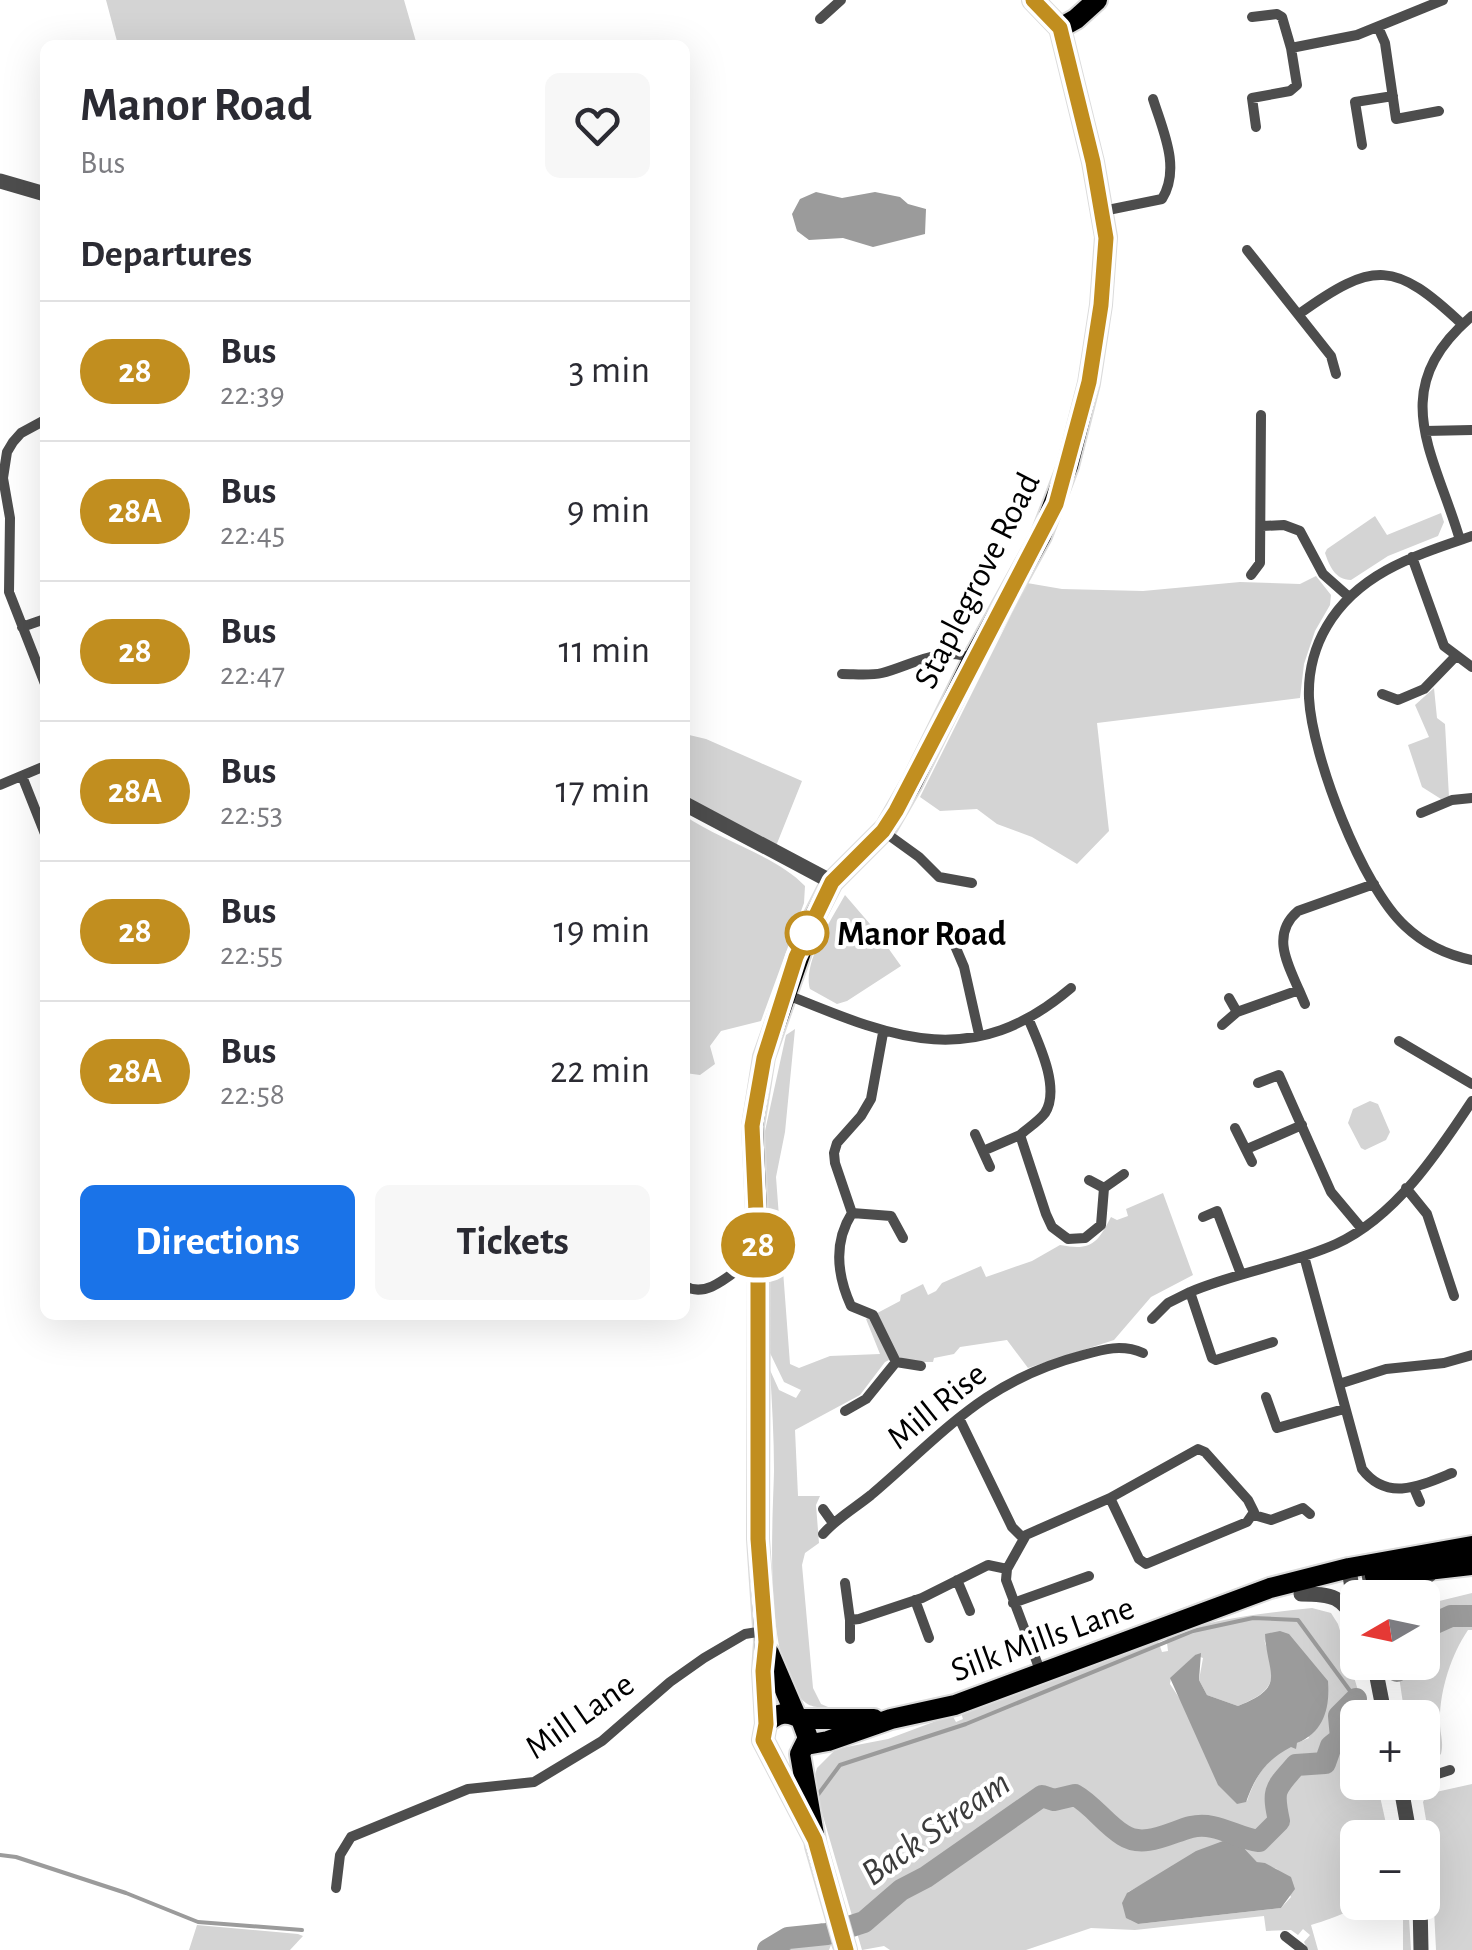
<!DOCTYPE html>
<html lang="en">
<head>
<meta charset="utf-8">
<style>
  body { margin:0; font-family:"Alegreya Sans",sans-serif; background:#f7f7f7; color:#2b2b33; height:100vh; display:flex; flex-direction:column; font-size:38px; white-space:nowrap }
  * { box-sizing:border-box; margin:0 }
  p { font-size:32px; color:#7c7c81 }
  .icon { flex:none; width:55px; height:55px; fill:none; stroke:currentColor; stroke-width:2; stroke-linecap:round; stroke-linejoin:round }
  .map { position:relative; flex:1; overflow:hidden }
  .details { position:absolute; left:40px; top:40px; width:650px; height:1280px; display:flex; flex-direction:column; background:#fff; border-radius:15px; box-shadow:0 10px 40px #0002 }
  .details>* { flex:none }
  .badge { padding:0 20px; border-radius:32px; font-size:35px; line-height:65px }
  .needle { width:65px; rotate:261deg }
  .fabs { position:absolute; left:1340px; top:1580px; display:grid; gap:20px }
  .fabs a { display:grid; place-items:center; width:100px; height:100px; border-radius:15px; background:#fff; box-shadow:0 10px 40px #0002; font-size:50px }
  .map>.badge { position:absolute; translate:-50% -50%; box-shadow:0 0 0 5px #fff }
  h2 { padding:0 40px; font-size:38px; line-height:90px }
  .round { display:grid; place-items:center; flex:none; width:105px; height:105px; border-radius:15px; background:#f7f7f7 }
  .summary { display:flex; align-items:center; justify-content:space-between; height:170px; padding:0 40px }
  h1 { font-size:48px; font-weight:700; line-height:75px }
  .action { display:flex; gap:20px; margin-top:auto; padding:20px 40px }
  .action a { flex:1; height:115px; border-radius:15px; background:#1a73e8; color:#fff; font-size:40px; font-weight:700; line-height:115px; text-align:center }
  .action a+a { background:#f7f7f7; color:#2b2b33 }
  ul { padding:0; list-style:none }
  li { display:flex; align-items:center; gap:30px; height:140px; padding:0 40px; border-top:2px solid #e1e1e2 }
  li div { flex:1 }
  li b { display:block; font-size:38px }
  li em { font-style:normal }
  li .badge { min-width:110px; font-weight:700; text-align:center }
  .map>svg:first-child { display:block }
  .green { fill:#d4d4d4; fill-rule:evenodd }
  .water { fill:#9b9b9b }
  .lines { fill:none; stroke-linecap:round; stroke-linejoin:round }
  .stream { stroke:#9b9b9b; stroke-width:4 }
  .river { stroke:#9b9b9b; stroke-width:22 }
  .primary-casing { stroke:#dbdbdb; stroke-width:24 }
  .minor { stroke:#4d4d4d; stroke-width:10 }
  .tertiary { stroke:#4d4d4d; stroke-width:15 }
  .primary { stroke:#000; stroke-width:20 }
  .line-casing { stroke:#fff; stroke-width:22 }
  .line { stroke:#c18e1f; stroke-width:15 }
  .stop-dot { fill:#fff; stroke:#c18e1f; stroke-width:5 }
  .labels { text-anchor:middle; stroke-width:8; stroke-linejoin:round; paint-order:stroke }
  .street-label { font-size:35px; fill:#000; stroke:#fff }
  .stop-label { font-size:35px; font-weight:bold; fill:#000; stroke:#fff; text-anchor:start }
  .water-label { font-size:38px; font-style:italic; fill:#3c3c3c; stroke:#fff }
</style>
</head>
<body>
<div class="map">
<svg width="1472" height="1950" viewBox="0 0 1472 1950">
  <rect width="100%" height="100%" fill="#fff"/>
  <path class="green" d="M106 0H404L417 45H118Z
    M1441 513 1444 522 1438 536 1388 556 1351 580C1335 580 1329 565 1325 553L1327 549 1375 516 1387 535Z
    M1316 576 1331 595 1330 605 1315 631 1304 664 1300 698 1097 723 1109 831 1077 864 1032 837 997 824 977 809 940 811 920 797 1027 583 1062 589 1143 591 1240 582 1300 584Z
    M1434 688 1437 718 1445 724 1449 797 1441 799 1422 787 1408 745 1429 737 1415 705Z
    M685 734 706 739 802 781 776 846 685 798Z
    M685 816C720 840 778 857 805 886L804 903 761 1021 721 1031 710 1046 715 1064 700 1075 685 1073Z
    M845 895 876 931 901 966 847 1001 837 1004 810 989C802 964 832 918 845 895Z
    M795 1029 785 1132 776 1177 790 1364 799 1368 830 1356 880 1354 866 1319 900 1301 901 1295 923 1284 928 1295 936 1291 942 1283 981 1266 986 1277 1032 1261 1060 1245C1091 1251 1097 1244 1111 1217L1117 1220 1128 1216 1126 1209 1163 1193 1193 1275 1151 1297 1114 1340 1028 1368 1007 1340 960 1347 954 1354 934 1358 933 1362H911L897 1356 885 1362 860 1395 795 1430 798 1496H820L816 1505 819 1543 805 1553 802 1565 813 1688 821 1704 828 1707C820 1707 813 1708 806 1703 762 1669 773 1522 774 1471 774 1437 772 1404 770 1370L779 1390 796 1398 801 1390 784 1382 770 1353 762 1165 765 1131 786 1035Z
    M1370 1101 1378 1104 1390 1132 1386 1140 1365 1150 1361 1148 1348 1123 1353 1109Z
    M1472 1593V1630H1468C1451 1655 1439 1692 1440 1723 1440 1735 1444 1741 1441 1754L1434 1760 1423 1761 1422 1718 1405 1717 1397 1663 1422 1662 1423 1605Z
    M1312 1608 1331 1613 1338 1624 1366 1717 1358 1718V1782L1377 1783 1389 1837 1358 1838V1902L1408 1903 1411 1950H1403V1911C1355 1901 1353 1913 1311 1925L1318 1950H1308L1304 1942 1310 1935 1303 1929 1298 1935 1291 1930 1266 1931 1264 1916 1135 1930 1091 1928 1026 1950H890L884 1946 862 1950 813 1782 817 1768 836 1749 888 1739 952 1715 956 1722 963 1719 961 1713 1153 1640 1158 1641 1162 1652 1168 1651 1166 1635C1214 1619 1261 1613 1312 1608ZM1264 1639 1309 1738C1274 1751 1259 1766 1247 1801L1170 1684 1171 1678 1195 1655 1203 1658 1199 1680 1207 1695 1238 1706C1278 1690 1276 1678 1264 1639ZM1241 1845 1257 1862 1277 1869 1291 1897 1281 1908 1138 1924 1130 1920 1128 1892 1156 1877Z
    M1472 1784V1950H1436L1431 1849 1423 1802 1427 1794Z
    M822 1923 838 1950H833L831 1945 829 1950H763L790 1933Z
    M197 1925 298 1934 303 1936 290 1950H189Z"/>
  <path class="water" d="M816 192 842 198 875 192 900 197 908 204 926 209 925 234 873 247 843 238 809 240 797 231 792 214 800 199Z
    M1280 1631 1289 1634 1328 1681C1330 1708 1324 1732 1297 1743L1296 1749 1291 1747C1265 1761 1256 1775 1246 1802L1237 1804 1218 1785 1170 1678 1195 1655 1201 1653 1199 1680 1207 1695 1238 1706C1288 1686 1267 1675 1265 1634Z
    M1223 1841 1241 1845 1257 1862 1265 1863 1291 1877 1295 1889 1281 1908 1138 1924 1126 1918 1122 1903 1127 1893 1196 1851Z"/>
  <g class="lines">
    <path class="stream" d="M817 1796 840 1765 966 1724 1193 1631 1253 1618 1298 1620 1356 1699
      M0 1855 16 1857 126 1893 198 1922 302 1930"/>
    <path class="river" d="M1422 1629 1451 1616H1472
      M1397 1671 1402 1662
      M768 1950 788 1938 827 1934 864 1922 901 1890 926 1877 1042 1796 1054 1800 1075 1795C1093 1805 1105 1824 1123 1835 1144 1849 1171 1832 1191 1827 1216 1821 1235 1838 1259 1841L1279 1821C1272 1789 1275 1789 1296 1765L1325 1763 1331 1746 1341 1738 1339 1716 1356 1699"/>
    <g class="primary-casing">
      <path id="primary" d="M1033 0 1060 28
        M1060 28 1076 19 1097 0
        M1375 1576 1472 1565
        M769 1653 796 1716
        M801 1719H874
        M766 1724C776 1713 788 1710 801 1719L808 1738 801 1752
        M806 1745 828 1741 891 1719 955 1705 1270 1588 1349 1568 1472 1546
        M800 1754 816 1846 846 1950
        M815 1840 763 1740 766 1724 763 1671 765 1642 758 1539 759 1256 753 1126 764 1057 812 921 832 882 886 828 912 783 973 659 1041 536 1068 466 1089 383 1101 305 1106 237 1093 162 1060 28"/>
    </g>
    <path class="minor" d="M1252 17 1277 14 1282 17 1291 48
      M820 19 841 0
      M1378 27 1385 43 1396 119 1439 111
      M1256 127 1252 98 1290 91 1297 85 1291 48 1357 35 1443 0
      M1362 145 1355 102 1393 96
      M1103 211 1162 199C1181 168 1163 131 1153 99
      M1247 250 1331 356 1336 374
      M1299 314C1374 260 1395 261 1462 324
      M45 420 21 433 13 442 7 452 3 478 10 518 9 592 45 684
      M1425 431 1472 430
      M1262 526 1284 525 1300 531 1323 574 1349 597
      M1472 536C1417 555 1359 572 1327 626 1314 648 1308 672 1309 698 1312 756 1362 887 1405 926 1424 944 1447 955 1472 960
      M1460 540C1434 452 1385 390 1472 316
      M1412 557 1444 646 1472 667
      M1251 575 1260 563 1261 415
      M22 627 45 619
      M842 674C855 674 869 676 882 673 910 666 944 644 973 659
      M1382 694 1398 700 1424 689 1455 657
      M22 776 45 834
      M0 785 45 766
      M1421 813 1452 800 1472 798
      M883 831 919 857 939 877 972 883
      M947 927 964 967 979 1034
      M1299 990C1287 963 1271 934 1298 911L1374 884
      M785 994C891 1037 971 1073 1071 988
      M1229 998 1237 1012
      M1028 1018C1038 1042 1061 1088 1045 1113 1039 1121 1028 1128 1020 1135L1046 1214 1052 1227 1068 1239 1085 1238 1101 1225 1104 1188 1089 1180
      M1222 1025 1237 1012 1299 990 1305 1004
      M1399 1041 1472 1084
      M1258 1083 1279 1075 1331 1192 1362 1229
      M1235 1128 1252 1162
      M975 1134 990 1167
      M1247 1149 1302 1125
      M983 1151 1020 1135
      M1104 1188 1124 1174
      M1406 1188 1427 1214 1454 1296
      M852 1213 891 1216 903 1238
      M1203 1217 1217 1211 1241 1274
      M1304 1256 1362 1469C1387 1502 1420 1486 1452 1473
      M685 1286C710 1301 737 1266 758 1256
      M1152 1319 1168 1303 1190 1292
      M1273 1342 1216 1360 1212 1358 1190 1292C1237 1272 1289 1265 1336 1244 1395 1217 1437 1154 1472 1101
      M896 1362 921 1366
      M1339 1384 1386 1369 1444 1363 1472 1355
      M1266 1397 1277 1428 1344 1409
      M845 1411 866 1399 896 1362 873 1315 851 1306C837 1275 833 1243 852 1213L835 1163 834 1153 837 1143 861 1116 871 1099 883 1033
      M959 1418 1012 1527 1023 1538
      M1414 1488 1420 1502
      M823 1509 833 1523
      M1254 1515 1271 1520 1303 1508 1310 1514
      M823 1534C837 1518 855 1508 871 1495 945 1432 984 1381 1083 1355 1104 1349 1122 1344 1143 1353
      M957 1580 970 1611
      M845 1583 850 1620 859 1619 922 1598 988 1565 1007 1569
      M915 1600 929 1638
      M1013 1603 1089 1576
      M850 1639V1620
      M1041 1673 1006 1580 1007 1569 1026 1535 1110 1498 1198 1449 1205 1452 1248 1500 1254 1512 1247 1522 1146 1564 1139 1559 1110 1498
      M1422 1779 1450 1770
      M336 1888 340 1855 351 1837 468 1789 534 1782 602 1741 670 1682 704 1658 745 1634 764 1631
      M1285 1936 1303 1950"/>
    <path class="tertiary" d="M0 181 45 194
      M685 804 832 882
      M1349 1568 1356 1617
      M1368 1568 1373 1598
      M1301 1594C1332 1594 1343 1596 1358 1625
      M1389 1598 1398 1589 1429 1575
      M1374 1662 1385 1718
      M1400 1782 1410 1838
      M1420 1902 1421 1950"/>
    <use href="#primary" class="primary"/>
  </g>
  <g class="lines">
    <g class="line-casing">
      <path id="line" d="M846 1950 815 1840 763 1740 766 1724 763 1671 766 1642 758 1539V1256L752 1126 764 1058 796 957 832 882 883 831 896 811 1056 504 1089 382 1101 305 1106 238 1093 162 1060 28 1033 0"/>
    </g>
    <use href="#line" class="line"/>
  </g>
  <circle class="stop-dot" cx="807" cy="933" r="20"/>
  <g class="labels">
    <g class="street-label">
      <text transform="translate(976 580) rotate(-63)" y="12">Staplegrove Road</text>
      <text transform="translate(936 1405) rotate(-39)" y="12">Mill Rise</text>
      <text transform="translate(1042 1638) rotate(-20)" y="12">Silk Mills Lane</text>
      <text transform="translate(579 1715) rotate(-35)" y="12">Mill Lane</text>
    </g>
    <g class="stop-label">
      <text x="837" y="945">Manor Road</text>
    </g>
    <g class="water-label">
      <text transform="translate(935 1827) rotate(-35)" y="13">Back Stream</text>
    </g>
  </g>
</svg>
<div class="fabs">
<a><svg class="needle" viewBox="-14 -14 28 28"><path d="M0-13l5 13h-10z" fill="#e53935"/><path d="M0 13l5-13h-10z" fill="#7c7c81"/></svg></a>
<a>+</a>
<a>−</a>
</div>
<b class="badge" style="left:758px;top:1245px;background:#c18e1f;color:#fff">28</b>
<section class="details">
<div class="summary"><div><h1>Manor Road</h1><p>Bus</p></div><a class="round"><svg class="icon" aria-label="heart" viewBox="0 0 24 24"><path d="M12 20l-8-8c-3-5 5-10 8-4 3-6 11-1 8 4z"/></svg></a></div>
<h2>Departures</h2>
<ul>
<li><span class="badge" style="background:#c18e1f;color:#fff">28</span><div><b>Bus</b><p>22:39</p></div><em>3 min</em></li>
<li><span class="badge" style="background:#c18e1f;color:#fff">28A</span><div><b>Bus</b><p>22:45</p></div><em>9 min</em></li>
<li><span class="badge" style="background:#c18e1f;color:#fff">28</span><div><b>Bus</b><p>22:47</p></div><em>11 min</em></li>
<li><span class="badge" style="background:#c18e1f;color:#fff">28A</span><div><b>Bus</b><p>22:53</p></div><em>17 min</em></li>
<li><span class="badge" style="background:#c18e1f;color:#fff">28</span><div><b>Bus</b><p>22:55</p></div><em>19 min</em></li>
<li><span class="badge" style="background:#c18e1f;color:#fff">28A</span><div><b>Bus</b><p>22:58</p></div><em>22 min</em></li>
</ul>
<div class="action"><a>Directions</a><a>Tickets</a></div>
</section>
</div>
</body>
</html>
